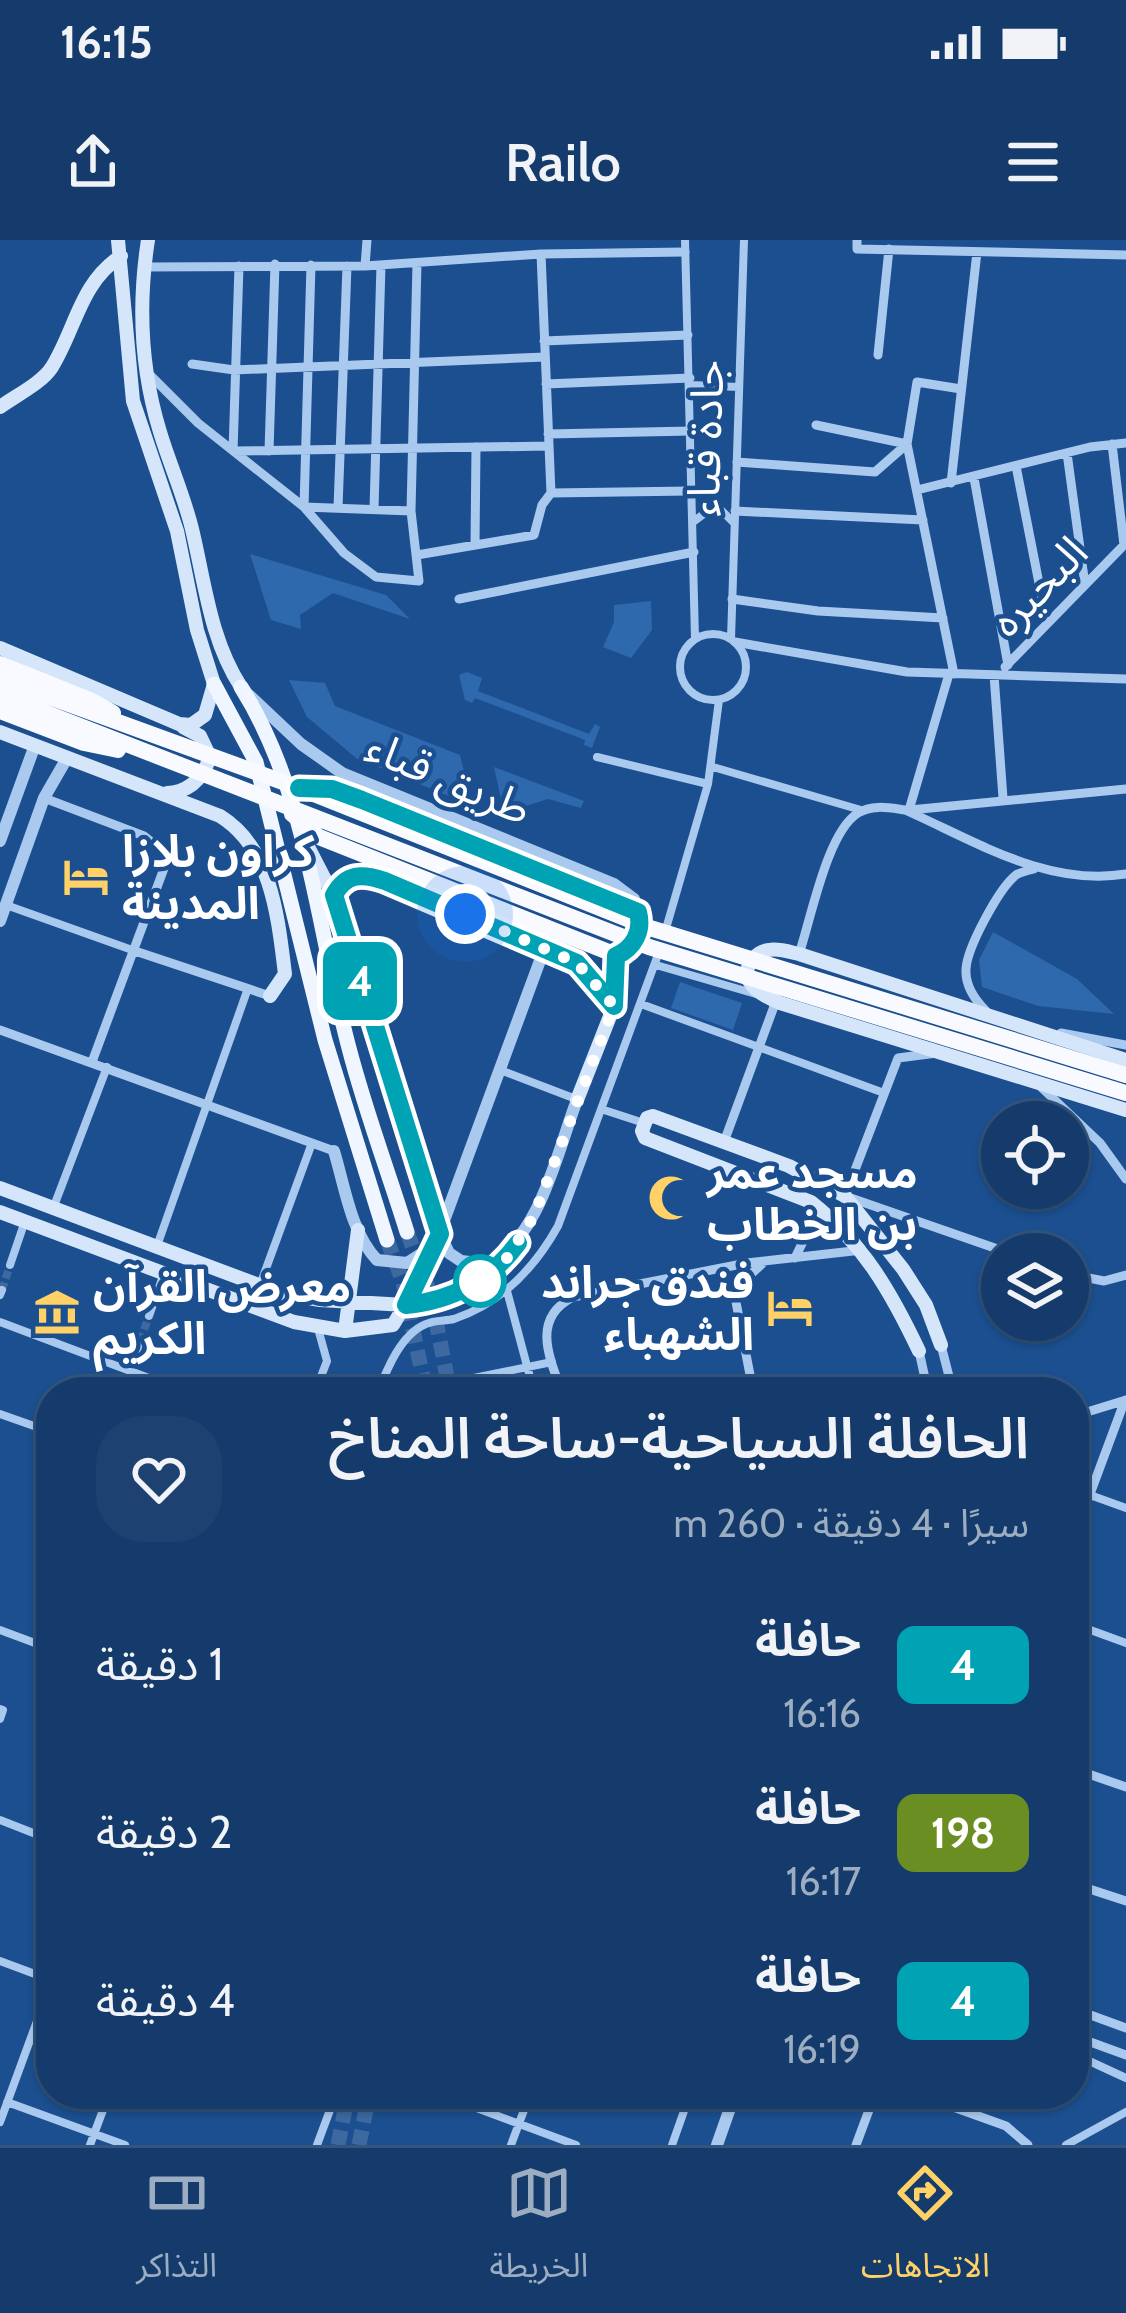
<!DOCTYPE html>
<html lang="ar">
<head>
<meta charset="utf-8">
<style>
  body { margin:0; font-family:Cabin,"Noto Sans Arabic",sans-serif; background:#1d4271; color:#f1f3f6; direction:rtl; height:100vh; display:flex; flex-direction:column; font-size:45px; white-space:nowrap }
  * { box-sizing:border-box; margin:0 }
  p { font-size:39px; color:#9dadc1 }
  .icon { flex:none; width:66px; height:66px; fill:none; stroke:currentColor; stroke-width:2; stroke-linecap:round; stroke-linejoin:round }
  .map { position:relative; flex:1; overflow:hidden; direction:ltr }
  .details { position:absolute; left:36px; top:1137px; width:1053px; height:732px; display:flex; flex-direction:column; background:#143b6b; border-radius:48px; box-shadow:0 3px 9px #0004,0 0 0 3px #33557e; direction:rtl }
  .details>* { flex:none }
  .badge { padding:0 24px; border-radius:18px; font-size:42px; line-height:78px }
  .fabs { position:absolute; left:981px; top:861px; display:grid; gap:24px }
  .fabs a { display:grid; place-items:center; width:108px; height:108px; border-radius:50%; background:#143b6b; box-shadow:0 3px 9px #0004,0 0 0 3px #33557e; font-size:60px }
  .you { position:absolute; width:60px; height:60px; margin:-30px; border:9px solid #fff; border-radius:50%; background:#1a73e8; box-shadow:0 0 0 18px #1a73e833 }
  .map>.badge { position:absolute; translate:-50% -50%; box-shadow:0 0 0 6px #fff }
  .round { display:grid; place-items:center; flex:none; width:126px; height:126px; border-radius:48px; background:#1d4271 }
  .head { display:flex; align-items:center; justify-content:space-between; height:204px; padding:0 60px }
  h1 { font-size:57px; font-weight:600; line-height:90px }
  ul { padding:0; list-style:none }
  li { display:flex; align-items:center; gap:36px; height:168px; padding:0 60px }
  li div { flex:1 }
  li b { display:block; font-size:45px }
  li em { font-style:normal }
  li .badge { min-width:132px; font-weight:700; text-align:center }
  .status { display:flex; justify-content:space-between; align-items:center; height:84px; padding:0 60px; background:#143b6b; direction:ltr }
  .status svg { height:33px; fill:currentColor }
  header { display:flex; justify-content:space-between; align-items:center; height:156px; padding:0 60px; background:#143b6b; font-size:54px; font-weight:600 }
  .menu { display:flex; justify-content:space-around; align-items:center; height:168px; border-top:3px solid #33557e; background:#143b6b; font-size:33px; color:#9dadc1 }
  .menu a { display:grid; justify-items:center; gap:6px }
  .menu .active { color:#ffd166 }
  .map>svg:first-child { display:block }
  .green { fill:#2e69ad }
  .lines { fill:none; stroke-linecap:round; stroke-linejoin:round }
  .pedestrian-tunnel { stroke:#3d69a0; stroke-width:8; stroke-dasharray:8 4; stroke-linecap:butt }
  .primary-tunnel { stroke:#3d69a0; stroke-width:15; stroke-dasharray:15 8; stroke-linecap:butt }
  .pedestrian { stroke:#a9c9ee; stroke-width:8 }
  .minor { stroke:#a9c9ee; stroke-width:9 }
  .tertiary { stroke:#a9c9ee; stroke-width:12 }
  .secondary { stroke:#d6e6fa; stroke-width:14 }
  .primary { stroke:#f0f6ff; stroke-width:15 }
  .trunk { stroke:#f8faff; stroke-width:16 }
  .line-casing { stroke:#fff; stroke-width:27 }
  .line { stroke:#00a3b4; stroke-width:18 }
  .walk { stroke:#fff; stroke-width:12; stroke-dasharray:0 21.6 }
  .stop-dot { fill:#fff; stroke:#00a3b4; stroke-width:6 }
  .labels { text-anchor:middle; stroke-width:9; stroke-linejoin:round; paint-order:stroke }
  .street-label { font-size:45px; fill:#fff; stroke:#1b4f8f }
  .poi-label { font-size:45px; font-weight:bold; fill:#fff; stroke:#1b4f8f; text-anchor:start }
</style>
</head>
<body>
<div class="status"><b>16:15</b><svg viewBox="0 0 49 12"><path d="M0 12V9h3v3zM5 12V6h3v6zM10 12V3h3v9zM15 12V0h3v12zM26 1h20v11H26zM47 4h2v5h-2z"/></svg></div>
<header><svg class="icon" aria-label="menu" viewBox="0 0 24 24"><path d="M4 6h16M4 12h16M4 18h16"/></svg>Railo<svg class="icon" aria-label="share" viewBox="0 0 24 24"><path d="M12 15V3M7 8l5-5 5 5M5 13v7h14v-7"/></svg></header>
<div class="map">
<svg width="1126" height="1905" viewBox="0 0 1126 1905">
  <rect width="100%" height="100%" fill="#1b4f8f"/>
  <path class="green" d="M250 314 386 355 410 379 333 353 300 375 301 389 271 380Z
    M651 361 652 390 631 418 603 407 614 382V365Z
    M467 432 482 438 478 451 589 494 595 484 600 487 592 508 584 505 585 500 475 458 472 463 465 460 459 435Z
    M289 440 325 443 335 466 460 515 473 566 356 518 307 477Z
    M494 527 584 561 581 568 548 559 504 573Z
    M993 692 1077 739 1114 774 1038 766 982 747 979 720Z
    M680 742 742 763 733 790 671 768Z"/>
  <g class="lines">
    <path class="pedestrian-tunnel" d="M2 1050 10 1025
      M140 1101 149 1076"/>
    <path class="primary-tunnel" d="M407 992 431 1055 450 1152
      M387 1000 403 1042 426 1152
      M338 1905 348 1854
      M359 1905 369 1854"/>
    <path class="pedestrian" d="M685 0 695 399
      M690 145 739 147
      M693 282 709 270H721L734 283
      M680 427a33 33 0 1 1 66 0a33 33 0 1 1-66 0Z
      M731 399 744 0
      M597 517 708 544
      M713 527 861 570
      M6 665 135 711
      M665 692 708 544 719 460
      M656 725 756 754
      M641 764 884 853
      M500 830 576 859
      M601 869 644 883
      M54 966 107 827
      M157 1006 247 751
      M10 1025 25 981
      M260 1045 312 903
      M507 1051 534 1152
      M0 1055 2 1050
      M149 1076 164 1033
      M0 1082 186 1152
      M130 1131 140 1101
      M315 1152 327 1121 317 1085
      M378 1152C387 1129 401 1094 426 1084 434 1080 445 1081 454 1079 502 1063 534 1029 558 986L659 712
      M405 1152 552 1122
      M0 1174 51 1192
      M1090 1255 1126 1268
      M1074 1384 1126 1403
      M0 1390 51 1409
      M0 1469 3 1470 0 1479
      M0 1580 51 1600
      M0 1721 51 1740
      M1074 1814 1126 1838
      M439 1854 576 1905
      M7 1862 125 1905
      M0 1882 51 1743
      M90 1905 109 1854
      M317 1905 336 1854
      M511 1905 530 1854
      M672 1905 690 1854
      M1066 1905 1126 1872"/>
    <path class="minor" d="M857 0V9L1126 15
      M541 14 551 253 690 251
      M311 25 304 267 411 271
      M239 26 233 211 549 206
      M365 26 367 0
      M144 27 365 26 541 14 685 12
      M544 101 688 95
      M878 115 889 9
      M192 124 234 130 545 117
      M149 134 198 183 304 267 344 313 376 337 419 341 411 271 417 23
      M546 144 690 138
      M816 185 907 204
      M548 194 691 191
      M1112 204 1124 305
      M269 211 275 24
      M1067 213 1085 345
      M737 222 875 232 907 204
      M1016 226 1047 384
      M974 238 1008 425
      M951 243 977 12
      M917 250 1090 207 1126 203
      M338 268 347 26
      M374 269 381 25
      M735 271 923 280
      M475 305 476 207
      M417 315 534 295 542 265 551 253
      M459 359 694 312
      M732 359 818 371 943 378
      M735 402 907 432 1126 439
      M1005 427 1126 303
      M954 434 907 204 917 142 961 149
      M994 435 1003 558
      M44 558 144 596 165 613 166 623 92 822
      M909 570 949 434
      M910 570 1126 549
      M135 711 270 756
      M799 714C811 679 827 592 858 573 872 564 890 568 905 570 975 601 1047 647 1126 634
      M986 771C975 760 965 745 966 729 967 708 999 648 1016 635 1019 633 1030 630 1034 629
      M0 790 334 911
      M1061 793 1126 805
      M937 813 898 818 845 956 1012 1014
      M1041 847 1100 903 1126 939
      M724 902 776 761
      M795 1018 812 983 811 962
      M1068 1034 1104 1041 1126 1035
      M405 1065C448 1062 489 1043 514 1008
      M941 1105 953 1152
      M919 1111 928 1152
      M562 1152C548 1115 532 1078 573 1057L747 1023 862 1010
      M744 1152 751 1140 736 1062 738 1046 762 1024
      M1074 1176 1126 1160
      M1074 1297 1125 1160
      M1074 1529 1126 1547
      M1074 1644 1126 1661
      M1074 1769 1126 1788
      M1074 1796 1126 1815
      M917 1854 1006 1886 1028 1905
      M856 1905 875 1854"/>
    <path class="tertiary" d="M249 455 301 504 342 533 614 644 634 659 638 672
      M0 601 35 505
      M0 681 44 558 67 518
      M577 860C557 912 540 998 488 1024L461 1021 449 1013 440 994 333 655C346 633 363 633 385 641L577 723 612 764
      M334 911C345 947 351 993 377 1020L407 1023 435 1005 545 707
      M405 1065 432 1012
      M717 1905 735 1854"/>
    <path class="secondary" d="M148 0C138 64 141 130 160 192 170 225 184 256 192 289 205 343 210 399 241 447
      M0 167C15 156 42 143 52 127 76 88 80 43 121 16
      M0 408 179 484 191 485 205 475 214 444 197 390 177 291 133 161 118 0
      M0 492 220 576C272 608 278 678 285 734L270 756
      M167 553C190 552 203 538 210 517L200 496 183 487
      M305 601 333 655
      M1126 820 799 714C790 712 778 708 769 710 761 711 757 714 752 720 736 742 763 756 780 763L1126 870
      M577 860 614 766
      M0 948 280 1053 320 1060 405 1065 393 1085 345 1091 294 1082 0 972
      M345 1091 358 990
      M919 1111C891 1052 863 1003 811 962L645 898 642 891 647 878 653 876 789 926 845 956 903 1029 926 1065 941 1105"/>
    <path class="primary" d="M214 444 256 522 325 800 387 1000
      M241 447C308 553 317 689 349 808 365 870 388 931 407 992"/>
    <path class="trunk" d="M0 424 92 461 113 473
      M0 439 299 548 650 688 1126 835
      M0 455 649 707 1126 853
      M0 471 84 503 118 510
      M330 549 590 652
      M292 574 319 597 616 715 614 766"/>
  </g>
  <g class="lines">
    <g class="line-casing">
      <path id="line" d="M299 548 332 549 362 560 638 672C643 691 634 708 616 716L614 766 577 723 385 641C362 633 346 633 334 655L440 994 406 1065C451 1061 491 1040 518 1003"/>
    </g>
    <use href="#line" class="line"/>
    <path class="walk" d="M465 674 577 723 614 766 534 976 503 1024 480 1041"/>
  </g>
  <defs>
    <g id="hotel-bare" transform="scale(3.6)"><path d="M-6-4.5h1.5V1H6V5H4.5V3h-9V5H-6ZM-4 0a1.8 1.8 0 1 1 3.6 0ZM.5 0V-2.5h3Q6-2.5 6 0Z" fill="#ffd166" stroke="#1b4f8f" stroke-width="2.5" paint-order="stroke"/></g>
    <g id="mosque-bare" transform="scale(3.6)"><path d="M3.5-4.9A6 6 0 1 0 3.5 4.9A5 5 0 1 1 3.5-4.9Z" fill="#ffd166" stroke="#1b4f8f" stroke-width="2.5" paint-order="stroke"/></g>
    <g id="museum-bare" transform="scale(3.6)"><path d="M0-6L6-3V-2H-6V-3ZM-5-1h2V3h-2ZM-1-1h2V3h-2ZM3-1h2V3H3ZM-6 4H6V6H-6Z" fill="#ffd166" stroke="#1b4f8f" stroke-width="2.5" paint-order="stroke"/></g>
  </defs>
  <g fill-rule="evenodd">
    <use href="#hotel-bare" x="86" y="637"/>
    <use href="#mosque-bare" x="671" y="958"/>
    <use href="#hotel-bare" x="790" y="1068"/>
    <use href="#museum-bare" x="57" y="1072"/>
  </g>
  <circle class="stop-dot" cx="480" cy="1041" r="24"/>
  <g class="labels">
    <g class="street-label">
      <text transform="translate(705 198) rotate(-88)" y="16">جادة قباء</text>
      <text transform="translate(1038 346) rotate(-46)" y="16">البحيره</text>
      <text transform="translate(449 537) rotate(23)" y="16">طريق قباء</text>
    </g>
    <g class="poi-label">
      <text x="122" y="627">كراون بلازا<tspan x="122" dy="52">المدينة</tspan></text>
      <text x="707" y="948">مسجد عمر<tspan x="707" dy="52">بن الخطاب</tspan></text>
      <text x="754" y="1058" text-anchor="end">فندق جراند<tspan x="754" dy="52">الشهباء</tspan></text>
      <text x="93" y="1062">معرض القرآن<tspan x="93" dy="52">الكريم</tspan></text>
    </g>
  </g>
</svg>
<div class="fabs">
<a><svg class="icon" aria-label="locate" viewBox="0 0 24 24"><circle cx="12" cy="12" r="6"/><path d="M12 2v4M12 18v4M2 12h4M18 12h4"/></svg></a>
<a><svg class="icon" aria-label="layers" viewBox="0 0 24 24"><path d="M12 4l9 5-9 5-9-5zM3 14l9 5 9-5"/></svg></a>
</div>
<div class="you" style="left:465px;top:674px"></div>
<b class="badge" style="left:360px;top:741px;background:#00a3b4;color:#fff">4</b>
<section class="details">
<div class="head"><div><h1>الحافلة السياحية-ساحة المناخ</h1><p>سيرًا · 4 دقيقة · 260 m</p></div><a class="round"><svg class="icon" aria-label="heart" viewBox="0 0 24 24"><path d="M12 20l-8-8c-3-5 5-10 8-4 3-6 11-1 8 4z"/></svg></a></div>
<ul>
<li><span class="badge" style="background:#00a3b4;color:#fff">4</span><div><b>حافلة</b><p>16:16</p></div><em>1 دقيقة</em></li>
<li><span class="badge" style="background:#6b8e23;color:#fff">198</span><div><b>حافلة</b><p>16:17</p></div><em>2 دقيقة</em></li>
<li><span class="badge" style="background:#00a3b4;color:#fff">4</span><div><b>حافلة</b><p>16:19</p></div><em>4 دقيقة</em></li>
</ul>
</section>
</div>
<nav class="menu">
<a class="active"><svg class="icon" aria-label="directions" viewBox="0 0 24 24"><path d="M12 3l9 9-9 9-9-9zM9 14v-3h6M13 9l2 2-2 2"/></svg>الاتجاهات</a>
<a><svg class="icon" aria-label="map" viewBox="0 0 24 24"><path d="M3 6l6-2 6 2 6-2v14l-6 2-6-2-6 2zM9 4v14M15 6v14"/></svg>الخريطة</a>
<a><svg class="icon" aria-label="tickets" viewBox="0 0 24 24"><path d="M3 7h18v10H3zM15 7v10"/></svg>التذاكر</a>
</nav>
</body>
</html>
